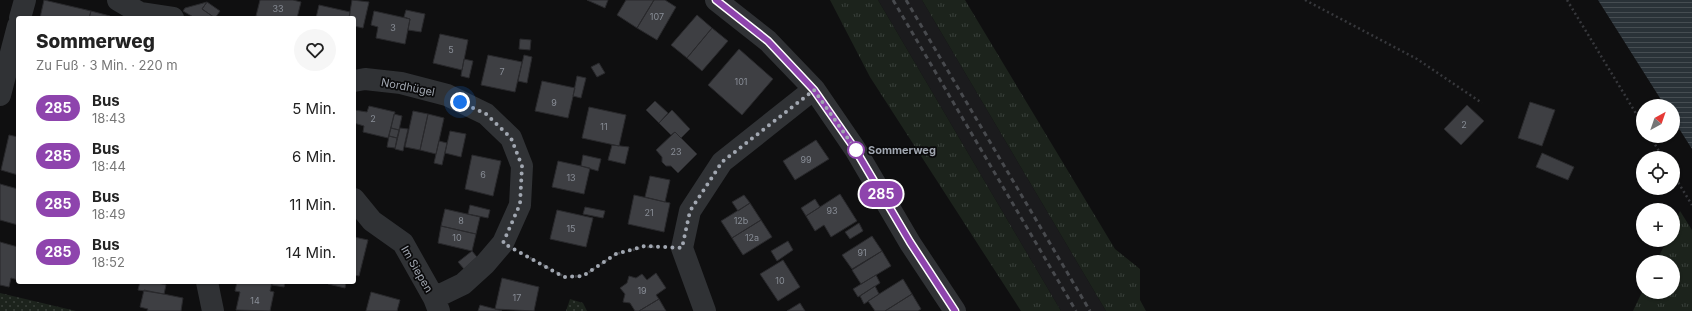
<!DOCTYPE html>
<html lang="de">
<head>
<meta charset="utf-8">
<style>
  body { margin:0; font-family:Inter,sans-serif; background:#f6f6f6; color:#222; height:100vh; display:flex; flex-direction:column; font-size:15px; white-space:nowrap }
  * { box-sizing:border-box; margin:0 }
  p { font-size:13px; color:#767676 }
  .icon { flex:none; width:22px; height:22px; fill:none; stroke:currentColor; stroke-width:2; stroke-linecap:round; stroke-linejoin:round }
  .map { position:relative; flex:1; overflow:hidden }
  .panel { position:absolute; left:16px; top:16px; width:340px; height:268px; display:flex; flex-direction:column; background:#fff; border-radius:4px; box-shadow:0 1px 3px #0004 }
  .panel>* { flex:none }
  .badge { padding:0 8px; border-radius:13px; font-size:14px; line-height:26px }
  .needle { width:26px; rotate:40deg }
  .tools { position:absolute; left:1636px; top:99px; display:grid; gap:8px }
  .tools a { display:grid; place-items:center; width:44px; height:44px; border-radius:50%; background:#fff; box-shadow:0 1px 3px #0004; font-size:20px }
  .you { position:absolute; width:20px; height:20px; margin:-10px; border:3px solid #fff; border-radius:50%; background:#1a73e8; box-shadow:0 0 0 6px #1a73e833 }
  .map>.badge { position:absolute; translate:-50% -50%; box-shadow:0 0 0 2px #fff }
  .round { display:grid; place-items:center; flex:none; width:42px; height:42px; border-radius:21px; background:#f6f6f6 }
  .head { display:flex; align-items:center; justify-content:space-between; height:68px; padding:0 20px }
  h1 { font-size:19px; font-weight:800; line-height:30px }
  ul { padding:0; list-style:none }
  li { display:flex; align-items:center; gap:12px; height:48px; padding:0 20px }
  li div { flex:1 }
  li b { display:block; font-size:15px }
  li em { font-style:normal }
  li .badge { min-width:44px; font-weight:700; text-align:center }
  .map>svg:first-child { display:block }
  .built { fill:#1b1b1d }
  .grass { fill:url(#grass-tufts) }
  .park { fill:url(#park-dots) }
  .water { fill:url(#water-rules) }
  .building { fill:#3e3f43; stroke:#29292c }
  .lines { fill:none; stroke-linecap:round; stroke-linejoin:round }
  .path { stroke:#37383c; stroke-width:2.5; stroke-dasharray:2 3; stroke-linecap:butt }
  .street { stroke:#303235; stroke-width:22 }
  .rail { stroke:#484a4e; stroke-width:3; stroke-dasharray:5 4; stroke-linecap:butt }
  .line-casing { stroke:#fff; stroke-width:9 }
  .line { stroke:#8e44ad; stroke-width:6 }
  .walk { stroke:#a1a7b1; stroke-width:4; stroke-dasharray:0 7.2 }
  .stop-dot { fill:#fff; stroke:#8e44ad; stroke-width:2 }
  .labels { text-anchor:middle; stroke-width:3.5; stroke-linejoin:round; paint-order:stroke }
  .number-label { font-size:9px; fill:#888d96 }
  .street-label { font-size:11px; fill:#a1a7b1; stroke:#0a0a0b }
  .stop-label { font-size:11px; font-weight:bold; fill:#a1a7b1; stroke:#0a0a0b; text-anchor:start }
</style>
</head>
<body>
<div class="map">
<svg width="1692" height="311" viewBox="0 0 1692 311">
  <defs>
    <pattern id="grass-tufts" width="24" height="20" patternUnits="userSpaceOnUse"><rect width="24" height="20" fill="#1c231c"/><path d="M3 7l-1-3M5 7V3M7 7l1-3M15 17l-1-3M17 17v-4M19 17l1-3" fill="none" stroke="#3a403b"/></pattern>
    <pattern id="park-dots" width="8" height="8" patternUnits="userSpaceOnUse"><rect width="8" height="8" fill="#1c231c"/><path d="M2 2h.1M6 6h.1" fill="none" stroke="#3a403b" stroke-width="1.8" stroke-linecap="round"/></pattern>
    <pattern id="water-rules" width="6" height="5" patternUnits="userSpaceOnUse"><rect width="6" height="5" fill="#2a3238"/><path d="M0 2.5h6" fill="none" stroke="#464d52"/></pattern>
  </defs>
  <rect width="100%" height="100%" fill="#0f0f10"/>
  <path class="built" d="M878 0H922L1106 311H1061Z"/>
  <path class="grass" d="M830 0H878L1061 311H1021L870 77Z
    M922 0H965L1115 249 1140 269V300L1146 311H1106Z
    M1680 211 1692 230V311H1633L1643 290V292H1673V262H1656L1667 240H1673V226Z"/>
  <path class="park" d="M0 293 76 311H0Z
    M570 299 583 303 587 311H566Z"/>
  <path class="water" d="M1598 0H1692V149L1673 119V106H1665Z"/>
  <path class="building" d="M44 0 91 11 89 18H40Z
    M260 0H293L301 2 297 18H264L256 16Z
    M352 0 369 2 363 28 354 26V18H349Z
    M587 0H608L605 8Z
    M626 0H654L637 28 617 15Z
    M654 0H665L676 7 657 40 637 28Z
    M207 2 202 9 215 18H195L183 11 185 8Z
    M207 2 220 11 215 18 202 9Z
    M319 5 350 12 349 18H316Z
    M406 10 425 14 421 32 408 30 410 19 404 17Z
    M91 11 110 16 109 18H89Z
    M374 11 410 19 405 44 376 38 378 27 371 25Z
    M697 15 712 28 687 58 671 45Z
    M712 28 728 41 702 71 687 58Z
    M440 34 468 40 462 70 433 63Z
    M520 39 531 40 530 50 519 49Z
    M739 49 773 79 742 115 708 85Z
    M488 55 522 62 515 92 481 85Z
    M524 55 532 57 527 83 518 81Z
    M464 59 473 61 469 78 461 76Z
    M599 63 605 73 597 77 591 67Z
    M577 76 586 78 581 98 573 96Z
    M542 81 575 88 568 118 535 111Z
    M655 101 668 113 659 123 646 110Z
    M1530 102 1555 110 1542 146 1518 138Z
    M1467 105 1484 121 1461 145 1444 129Z
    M369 106 395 112 388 138 363 132 364 126 354 123V110L367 112Z
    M589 107 626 115 619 146 582 138Z
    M672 110 690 129 681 138 675 132 671 135 659 123Z
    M413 111 428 114 420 150 405 147Z
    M394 114 402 116 399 130 391 128Z
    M428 114 444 118 436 154 420 150Z
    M391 128 399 130 397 138 389 136Z
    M400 128 408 129 403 151 395 149Z
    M450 131 466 134 461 157 445 153Z
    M675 132 697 154 678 173 671 166H666L662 162V157L656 150Z
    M9 135 18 137V175L1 170Z
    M389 136 397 138 395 148 387 147Z
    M816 140 829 159 795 180 783 161Z
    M439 141 447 143 442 165 434 163Z
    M612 145 629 147 625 164 608 160Z
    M1542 153 1574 167 1568 180 1536 167Z
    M472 155 501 161 493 196 465 189Z
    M583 155 601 159 598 171 581 166Z
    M558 161 590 168 584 194 552 187Z
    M650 176 670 180 665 202 645 197Z
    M0 184 18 189V225L0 220Z
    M840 194 857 221 831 237 824 225 815 231 806 216Z
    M634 195 670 203 664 232 628 224Z
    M744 195 750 203 738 211 732 202Z
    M815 199 820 207 806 216 801 208Z
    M750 203 761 220 732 238 721 221Z
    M470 205 490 210 488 218 468 214Z
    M585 207 605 211 603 218 583 214Z
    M445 209 480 217 476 234 441 226Z
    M557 210 593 218 586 247 550 239Z
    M761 220 772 237 743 255 732 238Z
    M859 223 863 231 850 239 845 232Z
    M441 226 476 234 472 251 438 243Z
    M872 236 882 251 852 269 842 255Z
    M354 237 368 240 359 276 354 275Z
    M788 241 793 250 777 261 771 251Z
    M0 242 18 247V280L11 278 9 287 0 285Z
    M472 251 477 257 464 269 458 262Z
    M882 251 891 266 861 284 852 270Z
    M783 260 800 287 778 301 760 274Z
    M656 273 666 288 656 295 659 299 639 311H635L630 303 623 302 625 294 620 288 627 283 629 276 636 278 642 274 647 280Z
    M876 275 880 283 858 297 853 289Z
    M502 278 539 287 534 311 495 309Z
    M903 279 912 294 885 311H875L868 301Z
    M140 282H153L166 285 164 294 138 290Z
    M237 282H272L270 291 274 292 270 311 236 310 240 292 235 291Z
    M272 282H285L284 287 272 285Z
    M328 282H346L345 288 328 284Z
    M875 286 879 294 864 304 860 296Z
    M144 290 183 298 181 311H147L148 309 140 307Z
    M371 292 400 300 397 311H366Z
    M912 294 921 309 918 311H885Z
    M659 299 666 311H639Z
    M800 303 805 311H787Z
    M480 305 495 309 502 311H478Z"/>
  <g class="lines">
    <path class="path" d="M1305 0 1417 59 1482 103
      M1567 0 1643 125
      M1650 136 1663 158
      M1673 174 1692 205
      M521 253 565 277 583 276 616 254 645 247H662"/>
    <path class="street" d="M118 0 140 13 173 18
      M716 0 768 41 814 89 855 149 910 243 955 311
      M20 18 25 0
      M354 81 365 79 401 83 447 95 486 114 511 138 522 166 520 205 503 243 485 264 463 284 434 298
      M0 95 18 26
      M354 199 372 221 403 243 434 298 439 311
      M207 282 213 311
      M705 311 682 248 690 211 722 162 814 89"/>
    <path class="rail" d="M893 0 1076 311
      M906 0 1090 311"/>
  </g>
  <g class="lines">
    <g class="line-casing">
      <path id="line" d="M716 0 768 41 814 90 855 149 910 242 955 311"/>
    </g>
    <use href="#line" class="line"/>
    <path class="walk" d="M460 102 486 114 511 138 522 166 520 204 503 243 564 277 583 276 616 254 645 246 682 248 690 211 722 162 814 90 856 150"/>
  </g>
  <circle class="stop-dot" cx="856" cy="150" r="8"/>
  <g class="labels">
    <g class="number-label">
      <text x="278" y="12">33</text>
      <text x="657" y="20">107</text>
      <text x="393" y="31">3</text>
      <text x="451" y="53">5</text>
      <text x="502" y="75">7</text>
      <text x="741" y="85">101</text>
      <text x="554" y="106">9</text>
      <text x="373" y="122">2</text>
      <text x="1464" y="128">2</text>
      <text x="604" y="130">11</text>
      <text x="676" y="155">23</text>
      <text x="806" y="163">99</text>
      <text x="483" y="178">6</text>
      <text x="571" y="181">13</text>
      <text x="832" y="214">93</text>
      <text x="649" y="216">21</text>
      <text x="461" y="224">8</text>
      <text x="741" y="224">12b</text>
      <text x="571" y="232">15</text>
      <text x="457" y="241">10</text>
      <text x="752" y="241">12a</text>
      <text x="862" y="256">91</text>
      <text x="780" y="284">10</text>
      <text x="642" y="294">19</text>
      <text x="517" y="301">17</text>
      <text x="255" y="304">14</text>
    </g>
    <g class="street-label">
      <text transform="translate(408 87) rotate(11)" y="4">Nordhügel</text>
      <text transform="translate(417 269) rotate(60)" y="4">Im Siepen</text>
    </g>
    <g class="stop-label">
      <text x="868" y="154">Sommerweg</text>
    </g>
  </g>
</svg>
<div class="tools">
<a><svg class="needle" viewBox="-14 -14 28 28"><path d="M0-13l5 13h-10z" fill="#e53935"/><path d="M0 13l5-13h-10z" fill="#767676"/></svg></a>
<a><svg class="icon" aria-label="locate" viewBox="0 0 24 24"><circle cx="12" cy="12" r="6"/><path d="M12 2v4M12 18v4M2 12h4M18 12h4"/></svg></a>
<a>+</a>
<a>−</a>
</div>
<div class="you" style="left:460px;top:102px"></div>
<b class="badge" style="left:881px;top:194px;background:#8e44ad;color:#fff">285</b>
<section class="panel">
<div class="head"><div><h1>Sommerweg</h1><p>Zu Fuß · 3 Min. · 220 m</p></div><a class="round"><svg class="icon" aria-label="heart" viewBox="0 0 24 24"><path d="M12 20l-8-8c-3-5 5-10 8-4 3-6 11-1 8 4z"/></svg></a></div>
<ul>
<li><span class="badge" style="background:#8e44ad;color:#fff">285</span><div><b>Bus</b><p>18:43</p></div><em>5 Min.</em></li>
<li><span class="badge" style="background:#8e44ad;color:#fff">285</span><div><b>Bus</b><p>18:44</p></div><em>6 Min.</em></li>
<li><span class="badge" style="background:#8e44ad;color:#fff">285</span><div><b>Bus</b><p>18:49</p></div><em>11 Min.</em></li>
<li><span class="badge" style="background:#8e44ad;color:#fff">285</span><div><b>Bus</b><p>18:52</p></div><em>14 Min.</em></li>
</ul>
</section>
</div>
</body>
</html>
